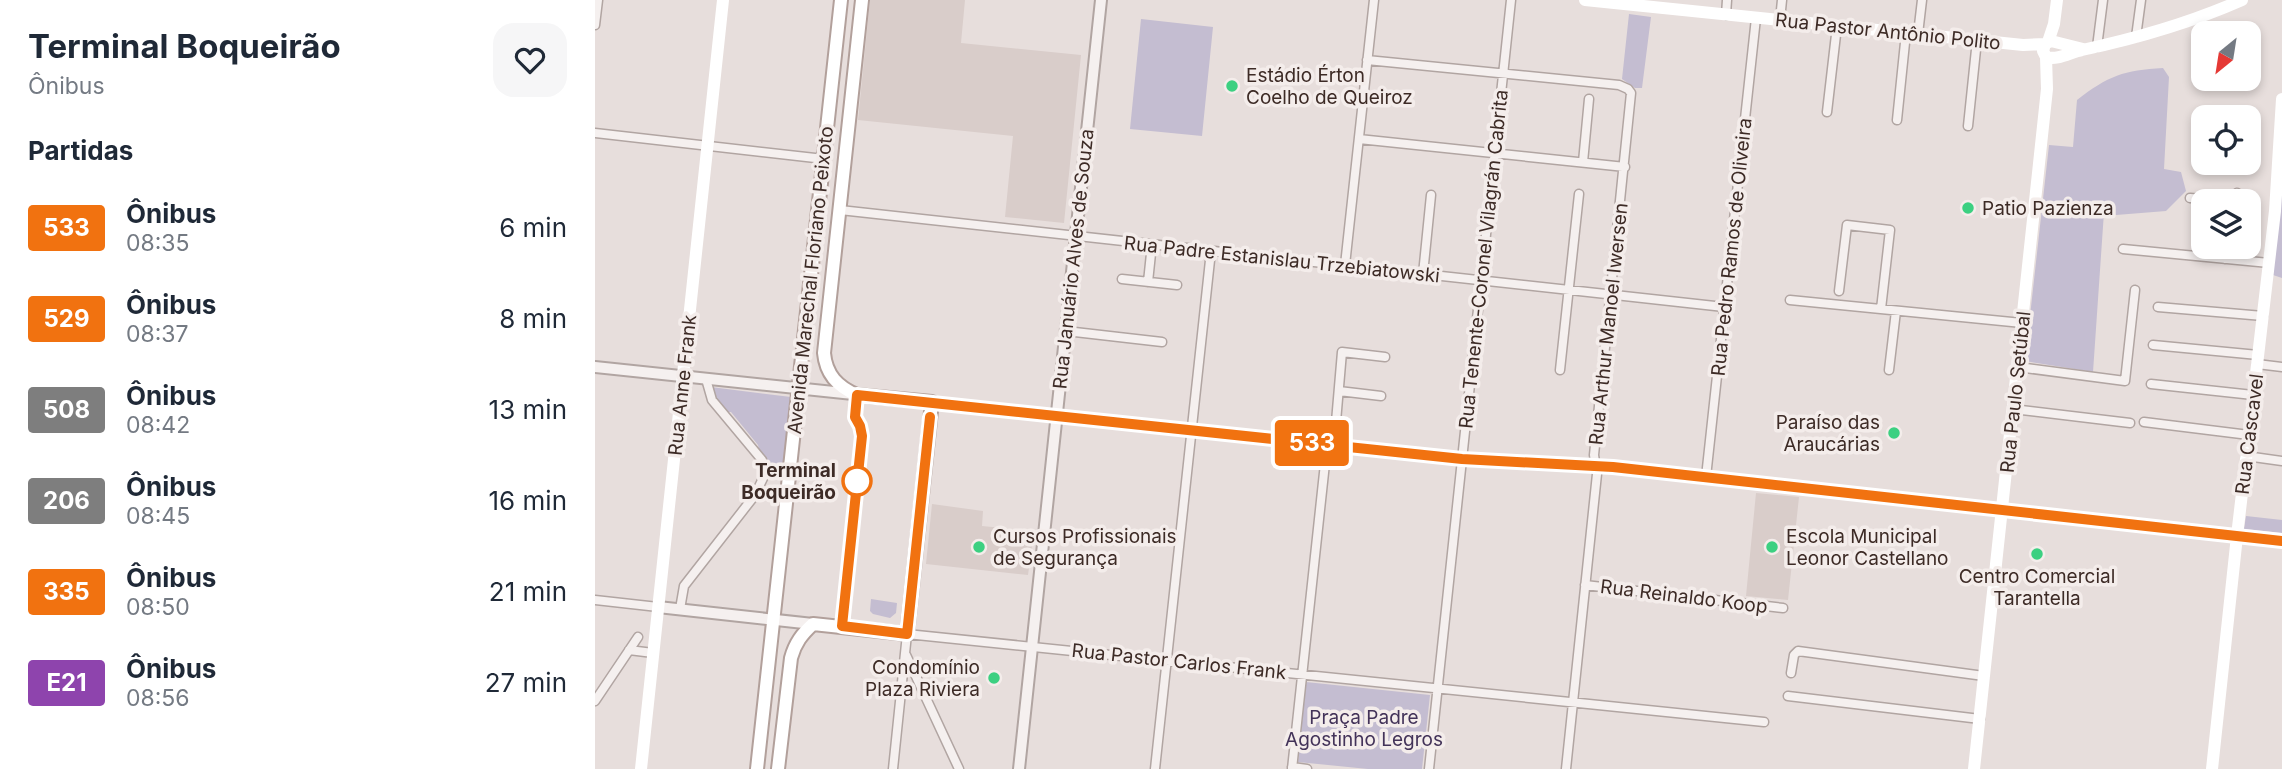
<!DOCTYPE html>
<html lang="pt">
<head>
<meta charset="utf-8">
<style>
  body { margin:0; font-family:Inter,sans-serif; background:#f6f6f7; color:#1f2937; height:100vh; display:flex; flex-direction:column; font-size:26px; white-space:nowrap }
  * { box-sizing:border-box; margin:0 }
  p { font-size:23px; color:#747a83 }
  .icon { flex:none; width:38px; height:38px; fill:none; stroke:currentColor; stroke-width:2; stroke-linecap:round; stroke-linejoin:round }
  .map { position:relative; flex:1; overflow:hidden }
  .details { display:flex; flex-direction:column; background:#fff; width:595px }
  .details>* { flex:none }
  .badge { padding:0 14px; border-radius:5px; font-size:24px; line-height:46px }
  .needle { width:46px; rotate:210deg }
  .buttons { position:absolute; left:1596px; top:21px; display:grid; gap:14px }
  .buttons a { display:grid; place-items:center; width:70px; height:70px; border-radius:14px; background:#fff; box-shadow:0 4px 10px #0003; font-size:35px }
  .map>.badge { position:absolute; translate:-50% -50%; box-shadow:0 0 0 4px #fff }
  h2 { padding:0 28px; font-size:26px; line-height:63px }
  .round { display:grid; place-items:center; flex:none; width:74px; height:74px; border-radius:21px; background:#f6f6f7 }
  .overview { display:flex; align-items:center; justify-content:space-between; height:119px; padding:0 28px }
  h1 { font-size:33px; font-weight:700; line-height:52px }
  ul { padding:0; list-style:none }
  li { display:flex; align-items:center; gap:21px; height:91px; padding:0 28px }
  li div { flex:1 }
  li b { display:block; font-size:26px }
  li em { font-style:normal }
  li .badge { min-width:77px; font-weight:700; text-align:center }
  main { display:flex; flex:1; min-height:0 }
  .map>svg:first-child { display:block }
  .built { fill:#d9cdca }
  .green { fill:#c4bdd1 }
  .lines { fill:none; stroke-linecap:round; stroke-linejoin:round }
  .minor-casing { stroke:#b1a5a2; stroke-width:11 }
  .tertiary-casing { stroke:#b1a5a2; stroke-width:14 }
  .primary-casing { stroke:#b2a09b; stroke-width:16 }
  .minor { stroke:#f5f0ef; stroke-width:8 }
  .tertiary { stroke:#f5f0ef; stroke-width:10 }
  .secondary { stroke:#fff; stroke-width:12 }
  .primary { stroke:#fff; stroke-width:12 }
  .line-casing { stroke:#fff; stroke-width:16 }
  .line { stroke:#f17210; stroke-width:10 }
  .poi-dot { fill:#3cd081; stroke:#f4edeb; stroke-width:2.5 }
  .stop-dot { fill:#fff; stroke:#f17210; stroke-width:3.5 }
  .labels { text-anchor:middle; stroke-width:7; stroke-linejoin:round; paint-order:stroke }
  .street-label { font-size:19px; fill:#3d2b26; stroke:#f4edeb }
  .poi-label { font-size:19px; fill:#3d2b26; stroke:#f4edeb; text-anchor:start }
  .stop-label { font-size:19px; font-weight:bold; fill:#3d2b26; stroke:#f4edeb; text-anchor:end }
  .park-label { font-size:19px; fill:#433359; stroke:#f4edeb }
</style>
</head>
<body>
<main>
<section class="details">
<div class="overview"><div><h1>Terminal Boqueirão</h1><p>Ônibus</p></div><a class="round"><svg class="icon" aria-label="heart" viewBox="0 0 24 24"><path d="M12 20l-8-8c-3-5 5-10 8-4 3-6 11-1 8 4z"/></svg></a></div>
<h2>Partidas</h2>
<ul>
<li><span class="badge" style="background:#f17210;color:#fff">533</span><div><b>Ônibus</b><p>08:35</p></div><em>6 min</em></li>
<li><span class="badge" style="background:#f17210;color:#fff">529</span><div><b>Ônibus</b><p>08:37</p></div><em>8 min</em></li>
<li><span class="badge" style="background:#7e7e7e;color:#fff">508</span><div><b>Ônibus</b><p>08:42</p></div><em>13 min</em></li>
<li><span class="badge" style="background:#7e7e7e;color:#fff">206</span><div><b>Ônibus</b><p>08:45</p></div><em>16 min</em></li>
<li><span class="badge" style="background:#f17210;color:#fff">335</span><div><b>Ônibus</b><p>08:50</p></div><em>21 min</em></li>
<li><span class="badge" style="background:#8e44ad;color:#fff">E21</span><div><b>Ônibus</b><p>08:56</p></div><em>27 min</em></li>
</ul>
</section>
<div class="map">
<svg width="1687" height="769" viewBox="0 0 1687 769">
  <rect width="100%" height="100%" fill="#e7dedc"/>
  <path class="built" d="M275 0H370L366 43 486 55 469 223 410 217 418 136 263 120Z
    M1161 493 1204 497 1193 600 1151 596Z
    M337 504 388 511 387 526 439 531 433 575 331 564Z"/>
  <path class="green" d="M1034 14 1056 17 1047 88H1040L1027 79Z
    M546 19 618 27 607 136 535 129Z
    M1568 68 1574 77 1569 169 1586 172 1591 191 1571 211 1521 215 1509 212 1498 372 1430 361 1454 145 1478 147 1482 100C1513 76 1529 70 1568 68Z
    M1687 181V278L1678 275Z
    M116 387 196 397 187 474 175 470C174 459 164 455 163 445L136 412H131L120 399Z
    M1651 516 1687 520V533L1649 529Z
    M276 599 302 603 301 613 295 618 278 614 275 611Z
    M711 682 835 695 827 769H773L703 762Z"/>
  <g class="lines">
    <g class="minor-casing">
      <path id="minor" d="M1131 15 1132 0
        M1185 20 1187 0
        M0 25 3 0
        M1323 34 1327 0
        M1541 37 1546 0
        M1502 47 1508 0
        M772 60 1024 85 1033 89 1036 93 999 455 1002 474 971 769
        M1232 112 1242 26
        M1302 120 1311 33
        M1373 126 1382 40
        M0 133 229 159
        M764 139 1030 167
        M988 162 994 99
        M1595 198 1636 201 1642 193
        M245 210 1129 307
        M1528 249 1674 263
        M1630 259 1631 247
        M750 265 779 0
        M828 274 836 195
        M527 279 582 285
        M553 282 557 244
        M1244 291 1252 225 1295 230 1286 309
        M1195 300 1427 323
        M1563 307 1668 316
        M471 331 567 342
        M1558 345 1663 355
        M1662 364 1687 367
        M1423 367 1530 381 1540 290
        M965 370 984 194
        M1294 370 1301 311
        M1556 384 1658 395
        M744 391 786 396
        M1418 409 1535 423
        M1549 422 1654 435
        M739 445 747 352 790 357
        M1651 456 1687 461
        M1111 477 1161 18
        M990 585 1188 608
        M0 600 63 607
        M85 609 89 586 160 495 170 474 167 460 117 400 111 379
        M34 650 58 653
        M311 655 364 769
        M1196 673 1199 655 1203 651 1389 676
        M1193 696 1385 719
        M0 701 43 637
        M697 767 712 769
        M298 769 312 634 1169 722
        M560 769 616 251
        M697 769 732 445
        M834 769 916 0"/>
    </g>
    <g class="tertiary-casing">
      <path id="tertiary" d="M0 367 258 394
        M63 607 218 624
        M424 769 506 0"/>
    </g>
    <g class="primary-casing">
      <path id="primary" d="M162 769 246 0
        M183 769 196 658C200 643 207 634 218 624L312 634 337 402 262 395C243 387 231 375 229 353L267 0"/>
    </g>
    <use href="#minor" class="minor"/>
    <use href="#tertiary" class="tertiary"/>
    <path class="secondary" d="M990 0 1428 45 1450 44
      M1453 42 1459 24 1462 0
      M1488 49 1456 41 1450 44 1448 51 1451 57C1462 61 1476 52 1487 50 1543 38 1595 23 1647 0
      M337 402 867 459 1018 466 1687 541
      M46 769 128 0
      M1379 769 1452 89 1451 57
      M1617 769 1642 536 1680 211 1687 99"/>
    <use href="#primary" class="primary"/>
  </g>
  <g class="lines">
    <g class="line-casing">
      <path id="line" d="M335 417 312 634 247 626 267 436 265 426 260 417 262 395 867 459 1018 467 1687 541"/>
    </g>
    <use href="#line" class="line"/>
  </g>
  <g class="poi-dot">
    <circle cx="637" cy="86" r="7"/>
    <circle cx="1373" cy="208" r="7"/>
    <circle cx="1299" cy="433" r="7"/>
    <circle cx="384" cy="547" r="7"/>
    <circle cx="1177" cy="547" r="7"/>
    <circle cx="1442" cy="554" r="7"/>
    <circle cx="399" cy="678" r="7"/>
  </g>
  <circle class="stop-dot" cx="262" cy="481" r="14"/>
  <g class="labels">
    <g class="street-label">
      <text transform="translate(1293 31) rotate(6)" y="7">Rua Pastor Antônio Polito</text>
      <text transform="translate(1136 247) rotate(-84)" y="7">Rua Pedro Ramos de Oliveira</text>
      <text transform="translate(478 259) rotate(-84)" y="7">Rua Januário Alves de Souza</text>
      <text transform="translate(687 259) rotate(6)" y="7">Rua Padre Estanislau Trzebiatowski</text>
      <text transform="translate(888 259) rotate(-84)" y="7">Rua Tenente-Coronel Vilagrán Cabrita</text>
      <text transform="translate(215 280) rotate(-84)" y="7">Avenida Marechal Floriano Peixoto</text>
      <text transform="translate(1013 324) rotate(-84)" y="7">Rua Arthur Manoel Iwersen</text>
      <text transform="translate(87 385) rotate(-84)" y="7">Rua Anne Frank</text>
      <text transform="translate(1420 392) rotate(-84)" y="7">Rua Paulo Setúbal</text>
      <text transform="translate(1654 434) rotate(-83)" y="7">Rua Cascavel</text>
      <text transform="translate(1089 596) rotate(7)" y="7">Rua Reinaldo Koop</text>
      <text transform="translate(584 661) rotate(6)" y="7">Rua Pastor Carlos Frank</text>
    </g>
    <g class="poi-label">
      <text x="651" y="82">Estádio Érton<tspan x="651" dy="22">Coelho de Queiroz</tspan></text>
      <text x="1387" y="215">Patio Pazienza</text>
      <text x="1285" y="429" text-anchor="end">Paraíso das<tspan x="1285" dy="22">Araucárias</tspan></text>
      <text x="398" y="543">Cursos Profissionais<tspan x="398" dy="22">de Segurança</tspan></text>
      <text x="1191" y="543">Escola Municipal<tspan x="1191" dy="22">Leonor Castellano</tspan></text>
      <text x="1442" y="583" text-anchor="middle">Centro Comercial<tspan x="1442" dy="22">Tarantella</tspan></text>
      <text x="385" y="674" text-anchor="end">Condomínio<tspan x="385" dy="22">Plaza Riviera</tspan></text>
    </g>
    <g class="stop-label">
      <text x="241" y="477">Terminal<tspan x="241" dy="22">Boqueirão</tspan></text>
    </g>
    <g class="park-label">
      <text x="769" y="724">Praça Padre<tspan x="769" dy="22">Agostinho Legros</tspan></text>
    </g>
  </g>
</svg>
<div class="buttons">
<a><svg class="needle" viewBox="-14 -14 28 28"><path d="M0-13l5 13h-10z" fill="#e53935"/><path d="M0 13l5-13h-10z" fill="#747a83"/></svg></a>
<a><svg class="icon" aria-label="locate" viewBox="0 0 24 24"><circle cx="12" cy="12" r="6"/><path d="M12 2v4M12 18v4M2 12h4M18 12h4"/></svg></a>
<a><svg class="icon" aria-label="layers" viewBox="0 0 24 24"><path d="M12 4l9 5-9 5-9-5zM3 14l9 5 9-5"/></svg></a>
</div>
<b class="badge" style="left:717px;top:443px;background:#f17210;color:#fff">533</b>
</div>
</main>
</body>
</html>
